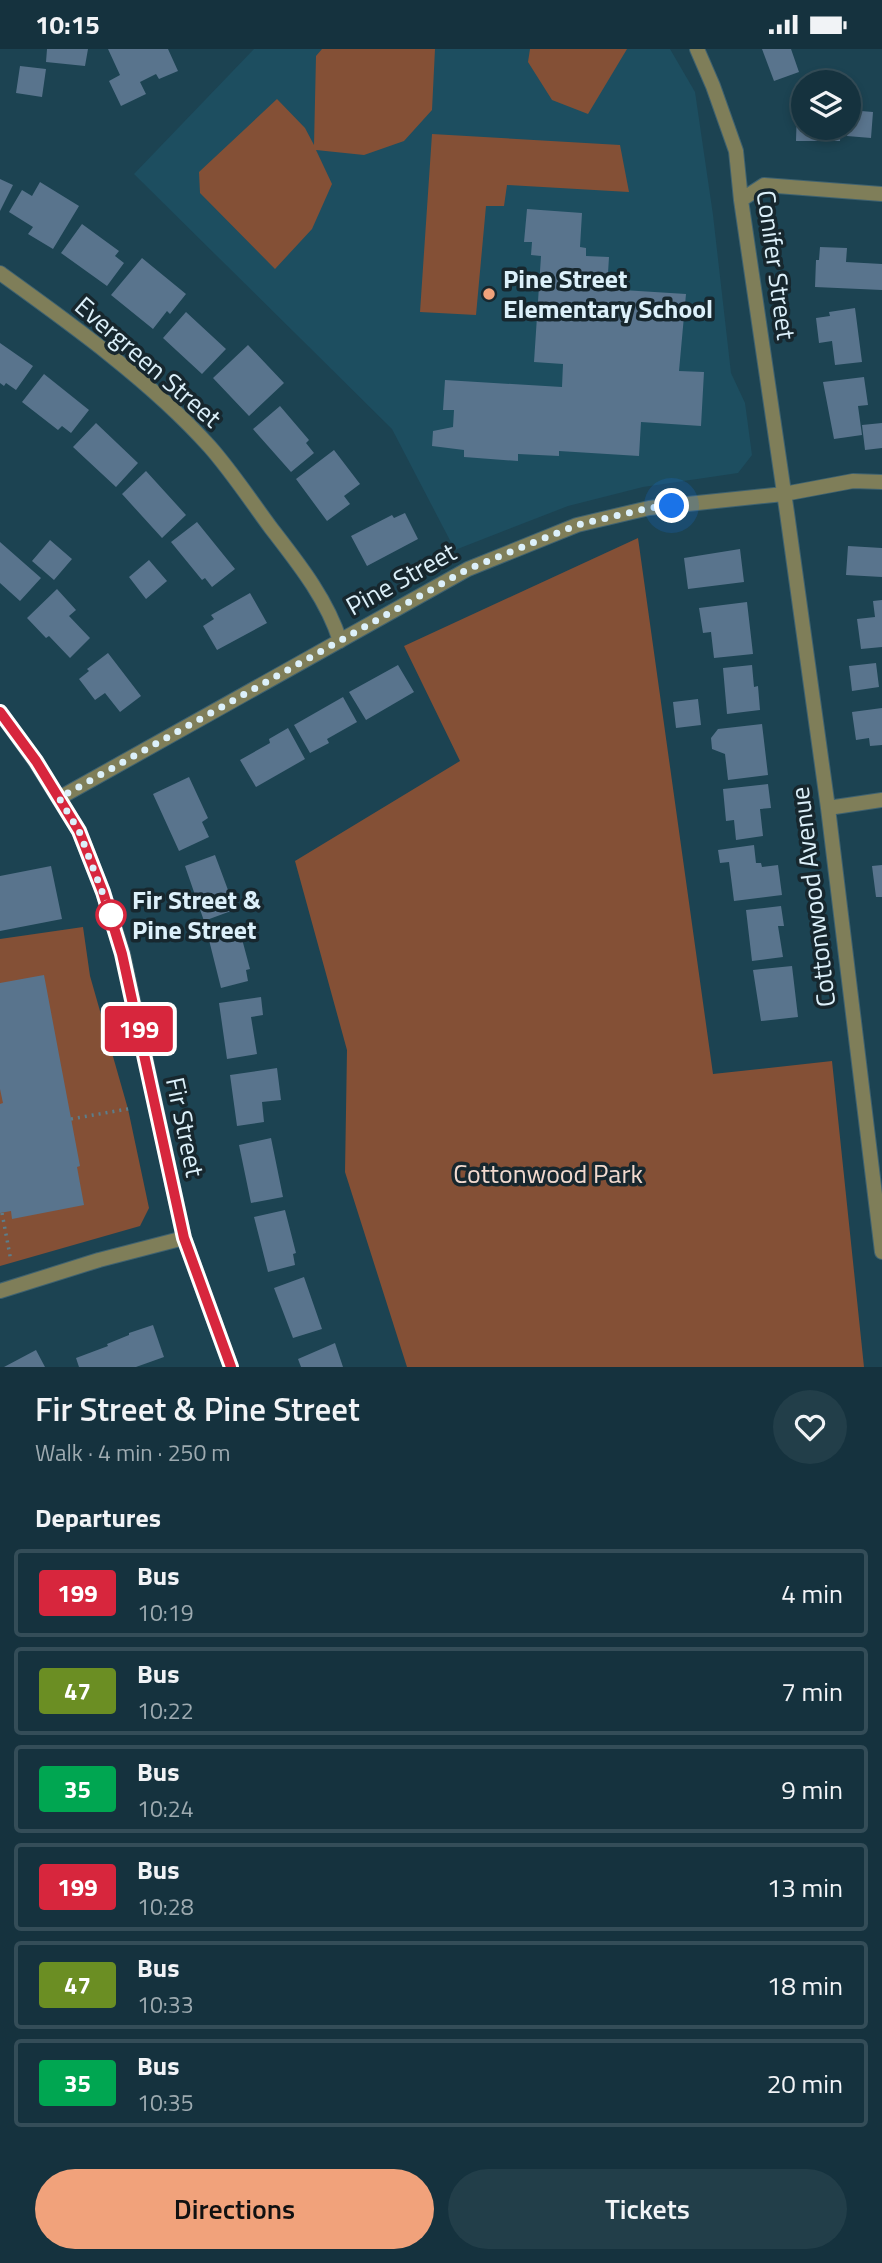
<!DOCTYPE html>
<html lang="en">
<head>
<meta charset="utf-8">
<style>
  body { margin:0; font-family:"Titillium Web",sans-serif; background:#223e49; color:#f1f3f6; height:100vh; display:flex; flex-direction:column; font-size:26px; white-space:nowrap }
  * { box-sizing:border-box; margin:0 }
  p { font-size:23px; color:#9daab0 }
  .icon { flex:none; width:38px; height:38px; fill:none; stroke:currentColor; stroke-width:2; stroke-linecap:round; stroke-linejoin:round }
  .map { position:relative; height:1318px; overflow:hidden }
  .details { display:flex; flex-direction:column; background:#15323e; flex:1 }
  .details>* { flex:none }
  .badge { padding:0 14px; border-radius:5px; font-size:24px; line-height:46px }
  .fabs { position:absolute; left:791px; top:21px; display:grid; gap:14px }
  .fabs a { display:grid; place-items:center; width:70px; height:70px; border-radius:50%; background:#15323e; box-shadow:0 4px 10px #0003,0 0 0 2px #344d58; font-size:35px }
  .you { position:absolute; width:35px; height:35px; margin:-18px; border:5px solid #fff; border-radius:50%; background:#1a73e8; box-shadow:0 0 0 10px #1a73e833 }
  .map>.badge { position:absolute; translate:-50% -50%; box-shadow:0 0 0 4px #fff }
  h2 { padding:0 35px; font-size:26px; line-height:63px }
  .round { display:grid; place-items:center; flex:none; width:74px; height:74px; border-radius:37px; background:#223e49 }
  .head { display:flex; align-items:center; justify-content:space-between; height:119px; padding:0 35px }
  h1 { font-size:33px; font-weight:600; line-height:52px }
  .cta { display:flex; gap:14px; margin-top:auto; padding:14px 35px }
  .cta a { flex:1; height:80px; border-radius:42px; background:#f1a27b; color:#111; font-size:28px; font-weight:600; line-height:80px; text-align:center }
  .cta a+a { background:#223e49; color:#f1f3f6 }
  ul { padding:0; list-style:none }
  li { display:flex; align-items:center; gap:21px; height:88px; margin:0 14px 10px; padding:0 21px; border:4px solid #344d58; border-radius:7px }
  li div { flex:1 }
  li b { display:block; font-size:26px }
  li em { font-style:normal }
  li .badge { min-width:77px; font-weight:700; text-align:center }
  .status { display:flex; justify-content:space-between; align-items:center; height:49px; padding:0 35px; background:#15323e; direction:ltr }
  .status svg { height:19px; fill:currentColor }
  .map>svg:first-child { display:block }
  .built { fill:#1d4e60 }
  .green { fill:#845036 }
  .building { fill:#59748d }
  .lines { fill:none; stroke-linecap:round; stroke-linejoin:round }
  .minor-casing { stroke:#3f6270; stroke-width:16 }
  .tertiary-casing { stroke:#3f6270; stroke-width:16 }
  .path { stroke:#5c7d8a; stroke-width:3.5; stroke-dasharray:2 5; stroke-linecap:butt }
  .minor { stroke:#7f7e59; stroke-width:14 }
  .tertiary { stroke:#7f7e59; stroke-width:14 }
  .line-casing { stroke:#fff; stroke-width:16 }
  .line { stroke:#d7263d; stroke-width:10 }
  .walk { stroke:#dcf0fa; stroke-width:7; stroke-dasharray:0 12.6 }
  .poi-dot { fill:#f1a27b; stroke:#17272e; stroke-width:2.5 }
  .stop-dot { fill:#fff; stroke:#d7263d; stroke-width:3.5 }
  .labels { text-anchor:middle; stroke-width:7; stroke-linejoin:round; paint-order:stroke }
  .street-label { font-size:26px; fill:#dcf0fa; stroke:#17272e }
  .poi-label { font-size:26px; font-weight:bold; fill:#dcf0fa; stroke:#17272e; text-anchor:start }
  .stop-label { font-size:26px; font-weight:bold; fill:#dcf0fa; stroke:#17272e; text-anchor:start }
  .park-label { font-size:26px; fill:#f2dacf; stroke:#17272e }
</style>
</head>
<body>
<div class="status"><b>10:15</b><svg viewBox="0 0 49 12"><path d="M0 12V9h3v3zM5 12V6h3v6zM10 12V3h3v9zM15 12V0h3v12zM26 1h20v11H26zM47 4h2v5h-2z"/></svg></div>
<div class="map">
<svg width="882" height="1318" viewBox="0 0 882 1318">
  <rect width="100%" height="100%" fill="#1c4352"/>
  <path class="built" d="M254 0H670L695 43 713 166 731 324 745 354 752 406 738 424 643 438 568 457 455 501 392 380 134 125Z"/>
  <path class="green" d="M322 0H435L432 61 404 92 364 106 316 101 332 135 312 180 275 220 200 144 199 123 277 50 305 79 314 96 316 7Z
    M530 0H627L588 65 552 51 528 13Z
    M432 85 620 96 629 143 507 136 504 157H486L476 266 420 263Z
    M638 489 713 1025 832 1012 864 1318H407L345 1123 347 1001 295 812 460 712 404 597Z
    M83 878 90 927 128 1060 149 1159 140 1177 0 1217V890Z"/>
  <path class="building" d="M47 0H88L85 17 46 13Z
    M108 0H168L178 22 159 30 156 25 140 33 146 45 121 57 109 32 120 26Z
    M762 0H791L799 23 774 32Z
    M20 17 46 20 42 48 16 44Z
    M797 58H803V79H841L840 92H796Z
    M849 61 873 63 871 89 847 87Z
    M0 130 13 136 0 162Z
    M40 133 79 157 53 200 28 185 33 178 9 163 22 141 32 147Z
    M527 160 582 164 580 198 586 199V207L609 208 607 240 686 245 679 322 704 323 701 377 641 373 639 407 559 402V407L518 405V412L464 408V401L432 397 433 382 453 378 454 361H443L445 331 562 338 563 315 534 313 541 207 531 206 532 193H524Z
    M82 175 119 202 115 207 124 214 107 237 61 204Z
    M820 198 847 199 846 213 882 215V241L815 238 816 211H819Z
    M142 209 186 245 170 265 167 262 153 280 111 246Z
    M855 259 862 313 835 316 832 292 819 294 816 269 830 267 829 263Z
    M186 263 226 300 202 325 163 289Z
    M0 294 33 317 16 341 6 334 4 337 0 334Z
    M248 296 284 334 249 367 213 329Z
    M44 325 89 361 71 384 62 377 58 381 22 353Z
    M864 328 868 356 858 357 862 386 834 390 823 333Z
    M280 357 309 391 306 394 314 404 291 423 253 380Z
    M96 374 138 414 116 438 73 398Z
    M882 374V399L865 401 862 376Z
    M334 401 360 435 344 447 350 455 327 472 296 430Z
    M146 422 186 466 162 489 122 445Z
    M405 464 418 490 367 517 351 487 392 466 394 469Z
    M197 473 235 520 212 538 205 529 202 531 171 493Z
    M50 491 72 510 54 531 32 512Z
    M0 493 41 529 20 552 0 534Z
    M848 497 882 499V528L846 526Z
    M740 500 744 533 688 540 684 509Z
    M149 511 167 532 146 550 129 528Z
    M57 540 76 561 69 567 90 589 70 609 49 587 46 589 27 569Z
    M250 544 267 574 217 601 203 577 214 570 211 566Z
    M882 551V598L861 600 857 570 875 568 873 552Z
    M747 553 753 605 714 609 711 583 703 584 699 559Z
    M108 604 141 647 120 663 105 644 95 651 79 630 89 622 87 620Z
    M876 614 879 638 852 642 849 617Z
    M398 616 414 643 366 671 349 643Z
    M752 616 754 638 758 637 760 661 727 665 723 619Z
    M343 648 357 673 327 690 329 694 310 704 294 676Z
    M698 650 701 676 676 679 673 653Z
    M882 659V696L870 697 869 689 856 691 852 663Z
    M762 675 768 726 728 731 725 705 712 700 711 689 718 680Z
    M288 679 305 710 256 738 240 711 270 694 269 690Z
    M189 728 208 769 202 773 209 788 179 802 153 745Z
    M768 735 771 759 760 760 763 787 736 791 734 771 726 772 723 740Z
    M754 796 756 814H761L762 818 778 816 782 846 734 852 729 813 720 814 718 801Z
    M215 806 231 849 227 851 231 862 204 872 185 817Z
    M882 816V848H876L872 817Z
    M51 817 62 870 0 882V827Z
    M781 857 784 877H778L783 908 752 912 746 861Z
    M238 875 250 920 246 921 248 932 221 939 207 883Z
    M792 917 798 968 761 972 753 921Z
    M44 926 80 1117 77 1118 84 1156 12 1170 11 1162 0 1164V1055L3 1054 0 1040V934Z
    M261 948 263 966 251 968 257 1005 227 1010 219 954Z
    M277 1019 281 1051 262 1053 264 1073 237 1077 230 1026Z
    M271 1089 283 1148 251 1154 239 1096Z
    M285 1161 296 1204 293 1205 295 1216 268 1223 254 1168Z
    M304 1228 322 1280 293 1289 274 1239Z
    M153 1276 164 1308 136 1318H79L76 1309 108 1297 107 1295 129 1286V1284Z
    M335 1294 343 1318H301L298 1310Z
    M36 1301 45 1318H4Z"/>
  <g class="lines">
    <g class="minor-casing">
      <path id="minor" d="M697 0 713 37 736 102 741 151 787 464 828 759 882 1203
        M741 151 764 136 882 145
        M0 224C71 275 152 333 210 398 232 423 251 452 271 479 298 514 327 550 340 592
        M59 749 468 520 577 476 649 459 784 445 853 432 882 433
        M828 759 882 751
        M0 1242 99 1211 184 1189"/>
    </g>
    <g class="tertiary-casing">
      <path id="tertiary" d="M0 663 35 712 79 782 103 843 123 905 184 1189 231 1318"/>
    </g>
    <path class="path" d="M71 1070 133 1059
      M2 1164 11 1212"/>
    <use href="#minor" class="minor"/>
    <use href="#tertiary" class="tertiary"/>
  </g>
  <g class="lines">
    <g class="line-casing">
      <path id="line" d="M0 663 36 712 79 782 103 843 122 905 184 1189 231 1318"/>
    </g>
    <use href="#line" class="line"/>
    <path class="walk" d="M111 866 79 782 59 749 468 520 577 476 649 459 672 457"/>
  </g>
  <circle class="poi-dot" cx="489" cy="245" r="7"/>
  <circle class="stop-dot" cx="111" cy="866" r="14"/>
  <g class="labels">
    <g class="street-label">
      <text transform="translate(776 216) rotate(82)" y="9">Conifer Street</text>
      <text transform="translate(148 313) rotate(41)" y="9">Evergreen Street</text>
      <text transform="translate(401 530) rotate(-29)" y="9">Pine Street</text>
      <text transform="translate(813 848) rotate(-97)" y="9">Cottonwood Avenue</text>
      <text transform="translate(185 1078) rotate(78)" y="9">Fir Street</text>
    </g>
    <g class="poi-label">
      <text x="503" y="239">Pine Street<tspan x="503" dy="30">Elementary School</tspan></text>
    </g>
    <g class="stop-label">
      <text x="132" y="860">Fir Street &amp;<tspan x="132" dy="30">Pine Street</tspan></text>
    </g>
    <g class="park-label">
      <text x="548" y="1134">Cottonwood Park</text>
    </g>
  </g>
</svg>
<div class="fabs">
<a><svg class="icon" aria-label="layers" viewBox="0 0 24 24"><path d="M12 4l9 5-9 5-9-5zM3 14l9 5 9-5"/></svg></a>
</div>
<div class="you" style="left:672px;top:457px"></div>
<b class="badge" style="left:139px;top:980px;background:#d7263d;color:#fff">199</b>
</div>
<section class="details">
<div class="head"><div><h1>Fir Street &amp; Pine Street</h1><p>Walk · 4 min · 250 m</p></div><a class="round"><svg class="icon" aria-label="heart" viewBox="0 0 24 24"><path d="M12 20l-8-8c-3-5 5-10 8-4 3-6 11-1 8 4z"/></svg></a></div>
<h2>Departures</h2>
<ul>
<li><span class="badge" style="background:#d7263d;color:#fff">199</span><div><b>Bus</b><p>10:19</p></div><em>4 min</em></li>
<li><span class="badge" style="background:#6b8e23;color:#fff">47</span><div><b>Bus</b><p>10:22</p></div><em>7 min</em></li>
<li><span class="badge" style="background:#00a651;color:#fff">35</span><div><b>Bus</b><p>10:24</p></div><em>9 min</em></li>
<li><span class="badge" style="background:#d7263d;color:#fff">199</span><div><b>Bus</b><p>10:28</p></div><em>13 min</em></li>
<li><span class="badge" style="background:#6b8e23;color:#fff">47</span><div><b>Bus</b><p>10:33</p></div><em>18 min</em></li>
<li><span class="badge" style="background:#00a651;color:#fff">35</span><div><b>Bus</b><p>10:35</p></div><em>20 min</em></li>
</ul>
<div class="cta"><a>Directions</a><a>Tickets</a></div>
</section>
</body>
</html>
